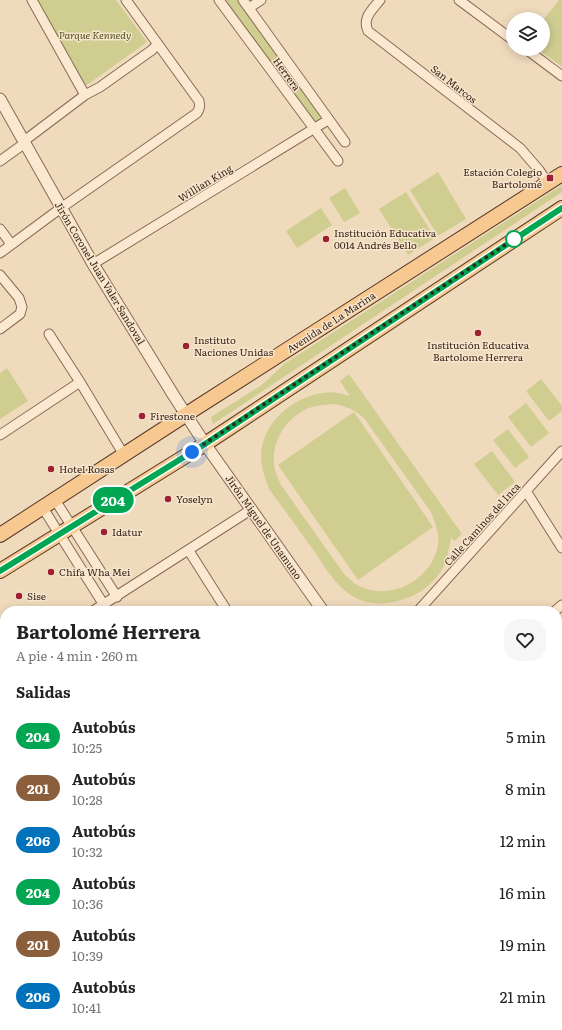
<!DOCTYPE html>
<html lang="es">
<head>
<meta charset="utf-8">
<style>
  body { margin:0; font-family:Literata,serif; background:#f6f6f6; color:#222; height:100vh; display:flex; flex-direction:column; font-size:15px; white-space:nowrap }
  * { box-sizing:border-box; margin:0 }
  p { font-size:13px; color:#767676 }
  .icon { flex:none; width:22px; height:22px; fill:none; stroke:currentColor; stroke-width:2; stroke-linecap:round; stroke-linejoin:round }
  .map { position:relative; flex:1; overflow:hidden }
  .panel { position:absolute; left:0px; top:606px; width:562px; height:424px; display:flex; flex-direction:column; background:#fff; border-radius:16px 16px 0 0; box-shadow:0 2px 10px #0003 }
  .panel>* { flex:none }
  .badge { padding:0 8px; border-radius:13px; font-size:14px; line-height:26px }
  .controls { position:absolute; left:506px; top:12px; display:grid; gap:8px }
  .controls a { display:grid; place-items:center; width:44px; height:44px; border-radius:50%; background:#fff; box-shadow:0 2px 10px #0003; font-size:20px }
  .you { position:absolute; width:20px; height:20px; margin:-10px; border:3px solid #fff; border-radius:50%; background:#1a73e8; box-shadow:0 0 0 6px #1a73e833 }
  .map>.badge { position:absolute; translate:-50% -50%; box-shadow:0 0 0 2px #fff }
  h2 { padding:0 16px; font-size:15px; line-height:36px }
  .round { display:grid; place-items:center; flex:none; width:42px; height:42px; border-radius:16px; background:#f6f6f6 }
  .overview { display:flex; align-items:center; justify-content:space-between; height:68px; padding:0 16px }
  h1 { font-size:19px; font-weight:700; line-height:30px }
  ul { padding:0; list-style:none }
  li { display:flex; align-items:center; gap:12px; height:52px; padding:0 16px }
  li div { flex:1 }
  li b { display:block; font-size:15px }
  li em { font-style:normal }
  li .badge { min-width:44px; font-weight:700; text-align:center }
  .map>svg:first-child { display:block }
  .green { fill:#cfcd90; fill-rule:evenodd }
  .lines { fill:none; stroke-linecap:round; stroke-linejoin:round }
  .pedestrian-casing { stroke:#896955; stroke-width:9 }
  .minor-casing { stroke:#896955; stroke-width:11 }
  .tertiary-casing { stroke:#896955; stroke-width:13 }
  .primary-casing { stroke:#56382a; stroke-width:16 }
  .pedestrian { stroke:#fbe8d0; stroke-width:7 }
  .minor { stroke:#fbe8d0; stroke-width:9 }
  .tertiary { stroke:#fbe8d0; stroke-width:11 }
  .primary { stroke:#f7c990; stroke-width:14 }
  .line-casing { stroke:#fff; stroke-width:9 }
  .line { stroke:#00a651; stroke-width:6 }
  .walk { stroke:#37241b; stroke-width:4; stroke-dasharray:0 7.2 }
  .poi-dot { fill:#9c2133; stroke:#f7e5cc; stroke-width:1.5 }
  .stop-dot { fill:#fff; stroke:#00a651; stroke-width:2 }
  .labels { text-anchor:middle; stroke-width:3; stroke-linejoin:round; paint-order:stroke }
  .park-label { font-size:10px; font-style:italic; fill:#4f5520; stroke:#f7e5cc }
  .street-label { font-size:10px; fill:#37241b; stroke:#f7e5cc }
  .poi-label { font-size:10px; fill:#37241b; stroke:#f7e5cc; text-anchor:start }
</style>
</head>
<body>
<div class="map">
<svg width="562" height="1030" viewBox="0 0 562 1030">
  <rect width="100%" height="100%" fill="#f0dabc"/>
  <path class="green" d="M36 0H116L147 42 87 85 82 84Z
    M222 0H238L320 116V120L314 123Z
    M559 0H562V67L538 49H543V20Z
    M438 172 466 219 438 236 410 190Z
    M562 185V192L213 424 211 417 262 385 284 364Z
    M345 188 360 213 344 222 329 198Z
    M406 192 435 238 408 255 379 209Z
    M321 208 332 225 297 248 286 231Z
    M7 368 28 401 0 419V373Z
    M349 374 462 534 454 541 451 537C449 546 448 556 445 564 438 579 424 591 410 597 392 604 372 607 354 597 336 587 325 567 314 551 299 530 284 509 269 489 265 478 261 467 261 456 262 423 292 397 323 393 332 391 342 394 350 396L340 381ZM334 404C346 406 355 410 364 418L431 512C435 523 440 534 438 545 432 580 390 602 359 586 353 583 349 578 344 574L281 485C279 480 276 475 275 470 269 445 285 417 309 408 318 405 325 405 334 404Z
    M541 379 562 406V411L549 421 526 391Z
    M526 403 549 433 531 447 508 417Z
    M354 412 433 527 358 580 278 465Z
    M508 429 529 457 515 468 493 440Z
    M492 451 515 482 498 495 474 464Z
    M5 676V760L0 764V679Z
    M111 1025H212L216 1030H106Z
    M321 1025H343L345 1030H323Z"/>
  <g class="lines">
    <g class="pedestrian-casing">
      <path id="pedestrian" d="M38 1025 43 1030"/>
    </g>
    <g class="minor-casing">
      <path id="minor" d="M32 0 85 95
        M219 0 338 161
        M243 0 345 142
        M380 0C372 10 362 18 368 31L520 148 539 170 548 183
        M459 0 513 40
        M249 8 261 0
        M526 49 562 76
        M24 141 85 95 100 87 152 50 158 44
        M0 161 25 143
        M0 229 11 244
        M0 253 61 208 197 113C200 108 200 106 199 101L126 0
        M93 264 328 120
        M0 275 19 298 22 307 20 314 0 329
        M49 334 80 382 124 455
        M0 435 80 382
        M526 491 562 548
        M55 500 117 597
        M43 508 104 605
        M189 551 227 611
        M93 611 252 509
        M418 611 562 451
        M555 611 562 605
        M0 669 5 666
        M557 695 562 703
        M0 776 5 772
        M557 832 562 840
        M0 860 5 867
        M0 1011 5 1007
        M225 1025 228 1030
        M386 1025 389 1030
        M97 1030 102 1025
        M461 1030 471 1025"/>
    </g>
    <g class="tertiary-casing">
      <path id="tertiary" d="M0 99 93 264 174 396 205 444 323 611
        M557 982 562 991"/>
    </g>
    <g class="primary-casing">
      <path id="primary" d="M0 535 196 408 562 174
        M0 571 205 444 562 208"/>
    </g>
    <use href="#pedestrian" class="pedestrian"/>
    <use href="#minor" class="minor"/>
    <use href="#tertiary" class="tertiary"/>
    <use href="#primary" class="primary"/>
  </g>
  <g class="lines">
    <g class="line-casing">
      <path id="line" d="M0 571 205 444 562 208"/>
    </g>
    <use href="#line" class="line"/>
    <path class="walk" d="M192 452 514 239"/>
  </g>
  <g class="poi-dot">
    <rect x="546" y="174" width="8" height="8" rx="2"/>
    <circle cx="326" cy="239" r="4"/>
    <circle cx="478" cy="333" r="4"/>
    <circle cx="186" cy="346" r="4"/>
    <circle cx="142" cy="416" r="4"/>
    <circle cx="51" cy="469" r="4"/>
    <circle cx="168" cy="499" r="4"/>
    <circle cx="104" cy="532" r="4"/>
    <circle cx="51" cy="572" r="4"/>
    <circle cx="19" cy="596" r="4"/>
  </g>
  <circle class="stop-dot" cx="514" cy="239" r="8"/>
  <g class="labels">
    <g class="park-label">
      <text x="95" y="39">Parque Kennedy</text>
    </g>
    <g class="street-label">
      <text transform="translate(287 74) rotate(54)" y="4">Herrera</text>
      <text transform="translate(454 84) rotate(38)" y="4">San Marcos</text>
      <text transform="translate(205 183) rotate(-31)" y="4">Willian King</text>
      <text transform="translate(100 273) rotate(59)" y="4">Jirón Coronel Juan Valer Sandoval</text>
      <text transform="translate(331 322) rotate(-33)" y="4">Avenida de La Marina</text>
      <text transform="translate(482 524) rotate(-48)" y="4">Calle Caminos del Inca</text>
      <text transform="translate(264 527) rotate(55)" y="4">Jirón Miguel de Unamuno</text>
    </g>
    <g class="poi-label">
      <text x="542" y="176" text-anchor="end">Estación Colegio<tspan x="542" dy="12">Bartolomé</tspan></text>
      <text x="334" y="237">Institución Educativa<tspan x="334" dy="12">0014 Andrés Bello</tspan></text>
      <text x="194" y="344">Instituto<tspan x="194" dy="12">Naciones Unidas</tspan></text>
      <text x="478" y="349" text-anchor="middle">Institución Educativa<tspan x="478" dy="12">Bartolome Herrera</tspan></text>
      <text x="150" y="420">Firestone</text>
      <text x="59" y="473">Hotel Rosas</text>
      <text x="176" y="503">Yoselyn</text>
      <text x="112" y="536">Idatur</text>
      <text x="59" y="576">Chifa Wha Mei</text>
      <text x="27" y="600">Sise</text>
    </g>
  </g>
</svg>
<div class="controls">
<a><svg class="icon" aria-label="layers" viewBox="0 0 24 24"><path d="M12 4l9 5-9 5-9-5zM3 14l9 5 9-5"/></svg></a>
</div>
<div class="you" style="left:192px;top:452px"></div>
<b class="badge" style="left:113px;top:500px;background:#00a651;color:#fff">204</b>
<section class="panel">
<div class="overview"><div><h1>Bartolomé Herrera</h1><p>A pie · 4 min · 260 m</p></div><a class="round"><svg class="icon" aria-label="heart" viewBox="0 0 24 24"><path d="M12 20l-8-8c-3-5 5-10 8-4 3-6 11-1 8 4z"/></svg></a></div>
<h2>Salidas</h2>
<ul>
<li><span class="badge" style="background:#00a651;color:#fff">204</span><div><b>Autobús</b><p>10:25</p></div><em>5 min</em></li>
<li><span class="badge" style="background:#8b5e3c;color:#fff">201</span><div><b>Autobús</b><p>10:28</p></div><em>8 min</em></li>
<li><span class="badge" style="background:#0072bc;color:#fff">206</span><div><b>Autobús</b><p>10:32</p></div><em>12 min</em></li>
<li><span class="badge" style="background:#00a651;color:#fff">204</span><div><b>Autobús</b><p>10:36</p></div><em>16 min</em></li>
<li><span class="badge" style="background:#8b5e3c;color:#fff">201</span><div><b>Autobús</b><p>10:39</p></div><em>19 min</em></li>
<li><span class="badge" style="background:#0072bc;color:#fff">206</span><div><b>Autobús</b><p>10:41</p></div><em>21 min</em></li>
</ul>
</section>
</div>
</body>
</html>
